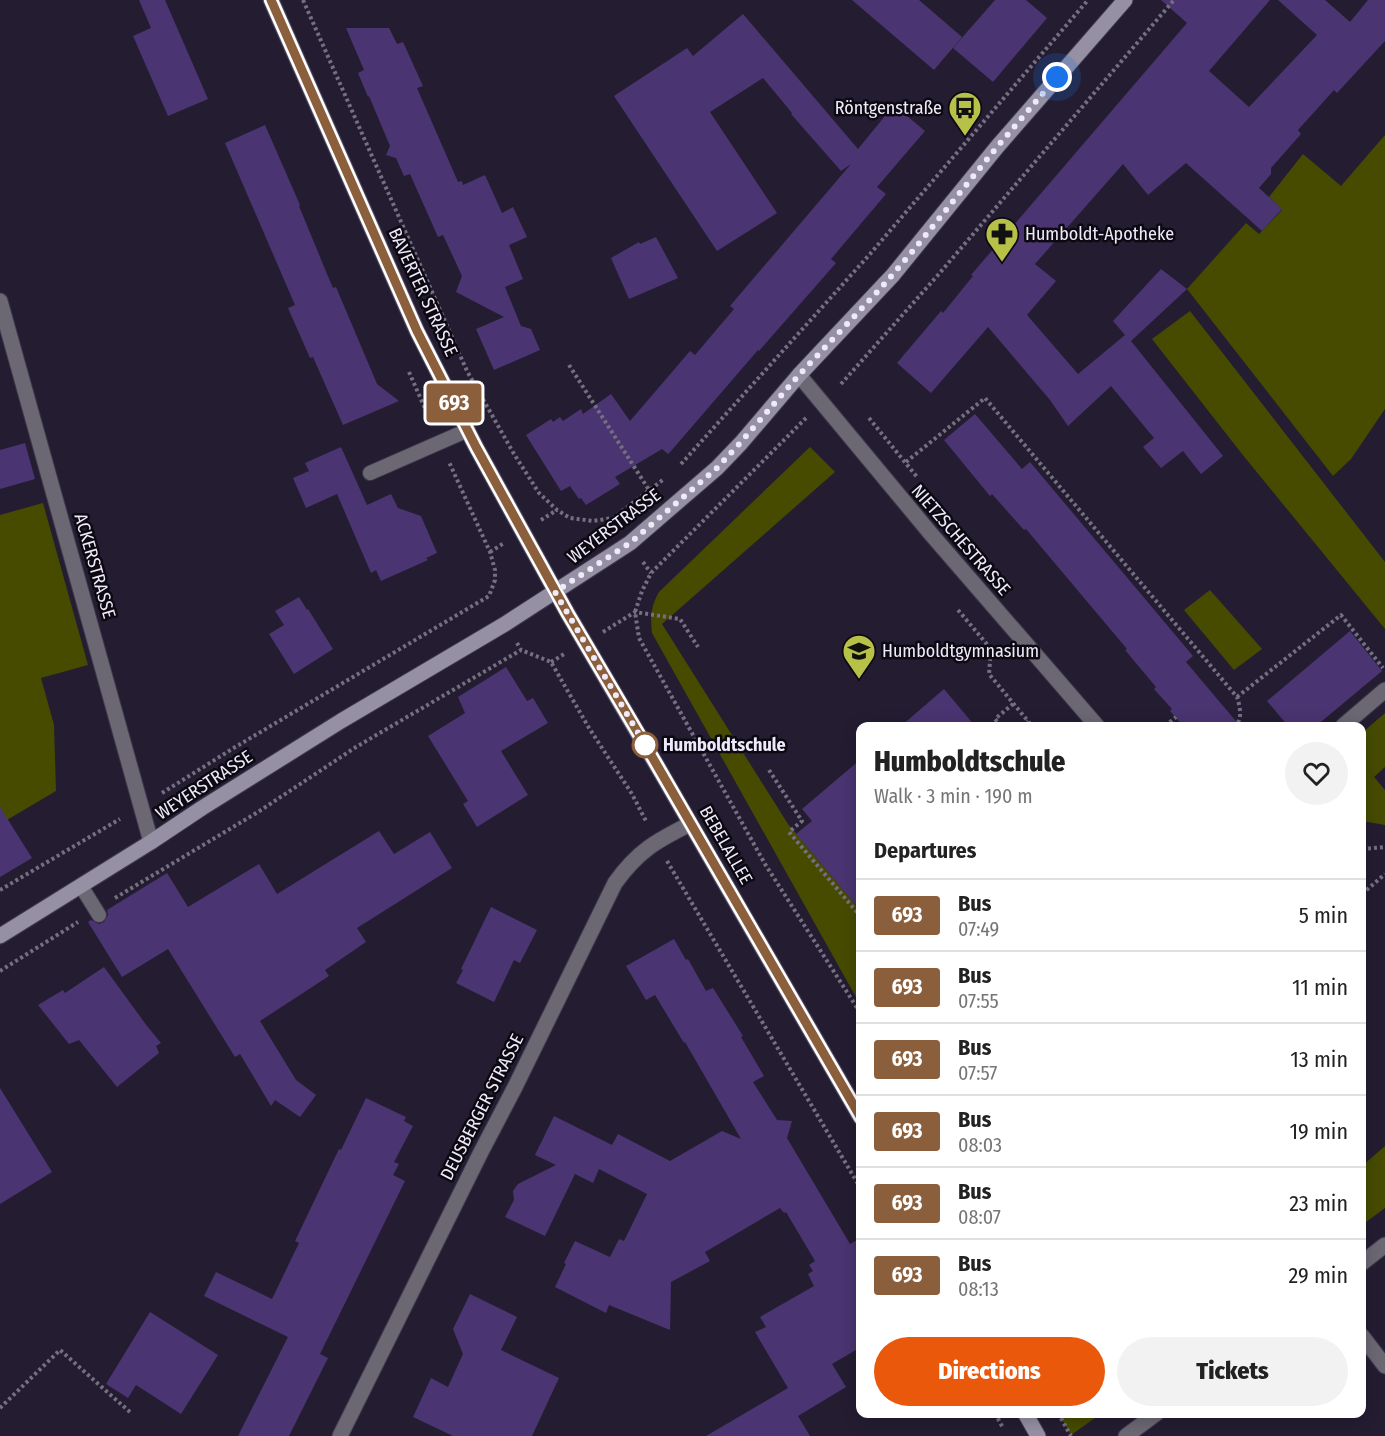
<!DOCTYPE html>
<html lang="en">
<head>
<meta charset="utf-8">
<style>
  body { margin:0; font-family:"Fira Sans Condensed",sans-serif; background:#f2f2f2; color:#222; height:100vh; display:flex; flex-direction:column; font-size:22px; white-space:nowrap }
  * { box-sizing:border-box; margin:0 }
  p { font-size:20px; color:#767676 }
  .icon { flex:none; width:33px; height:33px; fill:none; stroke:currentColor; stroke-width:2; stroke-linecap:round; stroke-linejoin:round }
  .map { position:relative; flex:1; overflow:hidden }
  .side { position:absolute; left:856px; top:722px; width:510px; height:696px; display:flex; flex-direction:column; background:#fff; border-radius:12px; box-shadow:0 3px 15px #0003 }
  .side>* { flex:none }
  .badge { padding:0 12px; border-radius:4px; font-size:21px; line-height:39px }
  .you { position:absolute; width:30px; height:30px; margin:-15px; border:4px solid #fff; border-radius:50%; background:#1a73e8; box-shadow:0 0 0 9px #1a73e833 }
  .map>.badge { position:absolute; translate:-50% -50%; box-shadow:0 0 0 3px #fff }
  h2 { padding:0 18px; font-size:22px; line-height:54px }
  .round { display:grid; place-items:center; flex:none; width:63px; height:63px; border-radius:32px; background:#f2f2f2 }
  .summary { display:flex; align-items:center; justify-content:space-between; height:102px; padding:0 18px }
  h1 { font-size:28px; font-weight:800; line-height:45px }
  .primary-button { display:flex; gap:12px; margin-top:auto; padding:12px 18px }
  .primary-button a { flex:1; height:69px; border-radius:36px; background:#ea580c; color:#fff; font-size:24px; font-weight:800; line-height:69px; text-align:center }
  .primary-button a+a { background:#f2f2f2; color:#222 }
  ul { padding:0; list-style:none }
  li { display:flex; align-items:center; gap:18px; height:72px; padding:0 18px; border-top:2px solid #e0e0e0 }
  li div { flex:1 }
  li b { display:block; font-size:22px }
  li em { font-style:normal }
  li .badge { min-width:66px; font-weight:700; text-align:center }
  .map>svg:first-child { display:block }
  .green { fill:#464b00 }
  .building { fill:#4a3471 }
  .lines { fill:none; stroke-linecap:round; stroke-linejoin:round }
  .lane-casing { stroke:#403a4e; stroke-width:16 }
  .street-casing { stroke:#403a4e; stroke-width:17 }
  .secondary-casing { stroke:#403a4e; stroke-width:17 }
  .path { stroke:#756f82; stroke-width:4; stroke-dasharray:3 3; stroke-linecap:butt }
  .lane { stroke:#6b6874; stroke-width:14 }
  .street { stroke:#6b6874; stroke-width:15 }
  .secondary { stroke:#9590a3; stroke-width:15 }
  .line-casing { stroke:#fff; stroke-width:14 }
  .line { stroke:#8b5e3c; stroke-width:9 }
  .walk { stroke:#eeeaf9; stroke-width:6; stroke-dasharray:0 10.8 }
  .stop-dot { fill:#fff; stroke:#8b5e3c; stroke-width:3 }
  .labels { text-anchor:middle; stroke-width:5; stroke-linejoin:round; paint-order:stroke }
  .poi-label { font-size:18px; fill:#eeeaf9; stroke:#0c0912; text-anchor:start }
  .street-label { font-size:18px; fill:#eeeaf9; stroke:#0c0912 }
  .stop-label { font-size:18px; font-weight:bold; fill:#eeeaf9; stroke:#0c0912; text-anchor:start }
</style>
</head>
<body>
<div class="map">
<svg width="1385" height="1436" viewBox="0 0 1385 1436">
  <rect width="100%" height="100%" fill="#241d32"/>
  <path class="green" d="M1385 135V409L1351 459 1333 476 1187 289 1246 223 1259 234 1282 210 1269 197 1303 154 1341 186Z
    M1190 311 1385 562V629L1242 454 1152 339Z
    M810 447 835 472 662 624 788 824 861 911V1006L652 633C650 617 651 606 659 592Z
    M43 503 88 665 41 678 54 725 56 791 0 824V515Z
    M1210 590 1262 649 1234 670 1184 610Z
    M1385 713V767L1374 777 1385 790V825L1362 821V733Z
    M1385 1146V1208L1362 1225V1166Z
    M1058 1413H1102L1071 1435Z"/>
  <path class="building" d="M139 0H165L208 99 168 116 133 36 151 28Z
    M852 0H919L962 37 934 70Z
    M995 0H1026L1047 18 993 82 953 48Z
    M1161 0H1270L1209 71 1249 107 1317 35 1278 0H1325L1350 22 1368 0H1385V41L1337 93 1334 90 1298 130 1301 134 1271 168V174L1259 188 1282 209 1262 231 1186 163 1148 195 1123 164 1035 264 1056 281 1027 315 1078 374 1125 335 1113 321 1161 269 1187 289 1131 341 1223 456 1201 474 1183 451 1161 468 1143 447 1154 438 1111 386 1068 426 1050 400 988 327 931 393 897 363 941 311 943 313 973 276 971 275 1187 23Z
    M743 14 858 149 894 105 925 131 877 187 886 194 831 259 836 263 759 351 758 350 671 451 668 454 662 449 615 477 620 484 586 505 581 498 579 499 570 486 561 491 526 435 551 419 553 422 560 417 563 421 581 409 583 414 611 394 630 421 690 351 695 355 734 309 730 306 851 164 841 171 791 114 792 113 763 78 710 112 777 213 717 251 614 96 687 48 693 56Z
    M346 28H389L397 44 403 42 423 86 417 88 458 182 462 181 463 185 485 175 502 213 513 207 527 237 509 245 523 279 505 287 521 326 531 329 540 350 494 370 476 329 504 317 456 292 462 276 443 235 438 237 410 174 404 176 396 158 386 155 390 146 369 96 368 97 358 73 364 70Z
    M265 125 300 205 299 206 327 274 333 288 336 287 377 384 399 401 343 425 313 357 310 358 288 308 295 305 225 143Z
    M656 237 678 278 629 299 611 258 639 242 640 244Z
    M975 414 1022 469 1030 462 1193 656 1186 662 1240 726H1183L1170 711 1172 709 1154 689 1156 687 1125 650 1127 649 1026 529 1024 530 992 494 990 496 944 440Z
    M25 443 35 479 0 489V450Z
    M341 447 367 505 391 494 398 508 421 516 437 553 426 558 428 560 381 581 376 570 371 573 337 494 306 508 293 478 309 471 305 463Z
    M299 597 307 610 308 609 333 649 294 674 269 634 284 625 275 611Z
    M1350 631 1382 671 1316 726H1288L1267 701Z
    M506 667 527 701 533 698 548 723 501 751 528 795 477 827 463 804 468 801 428 736 465 713 458 697Z
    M944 689 975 726H901Z
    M861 759V911L796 834 812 821 802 809Z
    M0 807 32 858 0 877Z
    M379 831 394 854 430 832 452 868 357 928 366 942 325 970 329 976 260 1021 296 1080 316 1095 300 1117 275 1100 271 1106 240 1054 235 1057 168 949 122 977 88 922 91 920 99 924 104 922 108 915 107 910 167 873 188 907 259 864 277 894Z
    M491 907 537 930 520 963 514 960 494 1002 456 983 463 970 461 969Z
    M674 939 686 960 688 959 706 991 713 988 743 1036 741 1037 764 1076 753 1082 777 1120 792 1121 787 1138 850 1244 861 1238V1347L832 1364 846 1387 798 1416 810 1436H706L788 1388 755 1332 766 1327 760 1317 814 1286 808 1274 813 1271 809 1265 815 1261 786 1212 784 1213 780 1208 705 1252 710 1261 671 1282 670 1330 609 1305 606 1313 555 1287 566 1264 564 1263 575 1241 610 1257 619 1239 624 1241 647 1194 599 1169 593 1183 575 1174 545 1236 505 1217 514 1200 513 1191 518 1184 556 1165 535 1155 554 1116 612 1145 618 1134 670 1161 722 1131 741 1139 685 1042 684 1043 655 995 646 1000 626 966Z
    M104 967 147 1026 161 1043 156 1046 159 1053 117 1087 79 1040 69 1044 38 1005 63 990 65 993Z
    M0 1088 52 1172 0 1204Z
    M366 1098 406 1117 404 1121 413 1126 394 1162 399 1164 393 1175 405 1181 320 1354 328 1358 289 1436H238L288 1337 204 1296 216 1272 272 1299 299 1243 295 1241 339 1149 341 1150Z
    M470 1294 517 1317 501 1350 559 1378 532 1436H453L413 1417 431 1378 448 1387 463 1354 453 1329Z
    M150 1312 218 1355 181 1414 136 1385 128 1398 106 1384Z"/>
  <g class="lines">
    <g class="lane-casing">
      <path id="lane" d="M370 473 468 430
        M81 886 99 915"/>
    </g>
    <g class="street-casing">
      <path id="street" d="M0 301 151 842
        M799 375 931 534 1097 726
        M1343 726 1385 690
        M1362 1263 1385 1245
        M1362 1336 1385 1366
        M340 1436 481 1152 515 1087 615 883C638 851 656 841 690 824
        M1126 1436 1157 1413"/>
    </g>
    <g class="secondary-casing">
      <path id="secondary" d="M271 0 417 331 476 447 568 614 659 769 861 1118
        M0 936 151 842 202 808 341 721 505 624 630 543 717 468 741 443 799 375 893 275 997 147 1125 0
        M1025 1413 1038 1436"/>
    </g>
    <path class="path" d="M303 0 467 371 514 454 539 493 557 510 570 518 593 521 613 518 664 479
      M569 365 649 490
      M409 372 431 422
      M841 384 938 275 1174 0
      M806 418 651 573 642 591 635 612 639 638 765 864 861 1014
      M869 418 917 477
      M906 462 985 398 1237 697C1240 707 1243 719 1235 726
      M681 464 870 254 1088 0
      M541 520 557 510
      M490 552 504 543
      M643 562 651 573
      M958 610 991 649 989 674 1032 726
      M603 632 635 612 680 619 698 647
      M517 643 521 650 551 662 589 728 632 794 647 823
      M551 662 566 653
      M1237 697 1341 615 1383 668
      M1001 726 995 719 1013 704
      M1023 726 1028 721
      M1165 726 1176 717
      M769 770 802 821 789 832 861 917
      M162 793 232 749 489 596 495 580V570L490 552 449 462
      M1362 849 1385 847
      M667 861 861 1189
      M0 890 120 819
      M1362 894 1385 874
      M115 898 258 812 356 747 521 650
      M0 971 78 922
      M0 1408 60 1350 131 1413
      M995 1413 1003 1428
      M1058 1413 1071 1436"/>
    <use href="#lane" class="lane"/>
    <use href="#street" class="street"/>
    <use href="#secondary" class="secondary"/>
  </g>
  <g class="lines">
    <g class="line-casing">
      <path id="line" d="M271 0 417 331 476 447 568 614 647 748 861 1118"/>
    </g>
    <use href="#line" class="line"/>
    <path class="walk" d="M645 745 647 748 555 592 630 543 717 468 741 442 799 375 881 288 912 252 997 147 1057 77"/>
  </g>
  <defs>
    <g id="bus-pin" transform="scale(1.725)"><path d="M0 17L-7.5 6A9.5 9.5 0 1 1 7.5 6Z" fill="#b7c148" stroke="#0c0912"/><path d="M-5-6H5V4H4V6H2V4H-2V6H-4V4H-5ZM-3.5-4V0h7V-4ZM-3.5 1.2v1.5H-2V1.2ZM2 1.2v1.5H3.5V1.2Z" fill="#111"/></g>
    <g id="pharmacy-pin" transform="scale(1.725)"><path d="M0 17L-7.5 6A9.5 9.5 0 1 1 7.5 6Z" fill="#b7c148" stroke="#0c0912"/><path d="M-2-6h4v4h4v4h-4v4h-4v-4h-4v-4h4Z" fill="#111"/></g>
    <g id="school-pin" transform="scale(1.725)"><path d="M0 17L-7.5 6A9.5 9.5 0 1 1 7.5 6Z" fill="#b7c148" stroke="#0c0912"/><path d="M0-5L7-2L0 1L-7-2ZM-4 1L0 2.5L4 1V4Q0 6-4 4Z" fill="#111"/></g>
  </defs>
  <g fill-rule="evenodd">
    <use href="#bus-pin" x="965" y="108"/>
    <use href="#pharmacy-pin" x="1002" y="234"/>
    <use href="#school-pin" x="859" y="651"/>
  </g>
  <circle class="stop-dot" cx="645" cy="745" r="12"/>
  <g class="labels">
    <g class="poi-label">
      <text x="942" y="114" text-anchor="end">Röntgenstraße</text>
      <text x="1025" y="240">Humboldt-Apotheke</text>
      <text x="882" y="657">Humboldtgymnasium</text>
    </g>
    <g class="street-label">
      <text transform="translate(423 292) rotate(65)" y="6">BAVERTER STRASSE</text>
      <text transform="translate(614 526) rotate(-37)" y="6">WEYERSTRASSE</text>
      <text transform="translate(961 540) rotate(49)" y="6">NIETZSCHESTRASSE</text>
      <text transform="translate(95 566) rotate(74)" y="6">ACKERSTRASSE</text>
      <text transform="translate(204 785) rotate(-33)" y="6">WEYERSTRASSE</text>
      <text transform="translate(726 845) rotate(60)" y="6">BEBELALLEE</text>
      <text transform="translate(482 1107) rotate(-63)" y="6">DEUSBERGER STRASSE</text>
    </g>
    <g class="stop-label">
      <text x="663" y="751">Humboldtschule</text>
    </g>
  </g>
</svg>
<div class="you" style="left:1057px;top:77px"></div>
<b class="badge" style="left:454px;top:403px;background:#8b5e3c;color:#fff">693</b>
<section class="side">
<div class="summary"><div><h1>Humboldtschule</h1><p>Walk · 3 min · 190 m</p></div><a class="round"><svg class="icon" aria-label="heart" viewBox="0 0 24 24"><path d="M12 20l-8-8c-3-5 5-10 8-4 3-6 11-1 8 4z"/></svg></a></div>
<h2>Departures</h2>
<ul>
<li><span class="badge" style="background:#8b5e3c;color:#fff">693</span><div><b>Bus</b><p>07:49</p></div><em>5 min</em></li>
<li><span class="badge" style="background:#8b5e3c;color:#fff">693</span><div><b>Bus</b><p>07:55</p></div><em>11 min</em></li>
<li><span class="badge" style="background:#8b5e3c;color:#fff">693</span><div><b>Bus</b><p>07:57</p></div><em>13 min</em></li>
<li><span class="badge" style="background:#8b5e3c;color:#fff">693</span><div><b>Bus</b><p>08:03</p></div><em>19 min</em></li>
<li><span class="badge" style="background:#8b5e3c;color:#fff">693</span><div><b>Bus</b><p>08:07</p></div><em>23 min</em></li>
<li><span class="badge" style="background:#8b5e3c;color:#fff">693</span><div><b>Bus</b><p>08:13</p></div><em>29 min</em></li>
</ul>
<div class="primary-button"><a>Directions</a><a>Tickets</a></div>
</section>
</div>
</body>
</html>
